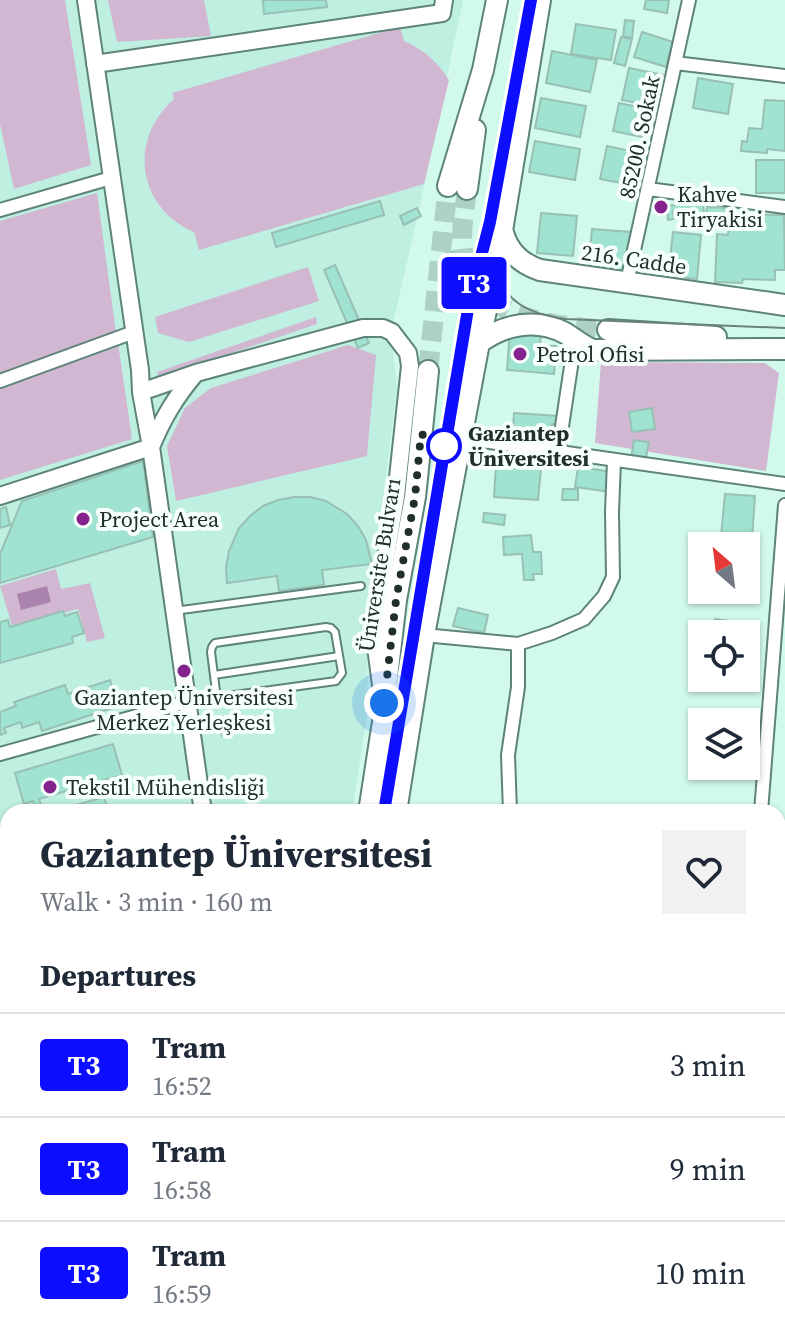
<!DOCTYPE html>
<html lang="en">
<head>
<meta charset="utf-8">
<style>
  body { margin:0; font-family:"Source Serif 4",serif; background:#f2f2f3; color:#1f2937; height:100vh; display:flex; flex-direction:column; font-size:30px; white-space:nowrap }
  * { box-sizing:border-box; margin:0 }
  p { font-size:26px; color:#747a83 }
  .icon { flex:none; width:44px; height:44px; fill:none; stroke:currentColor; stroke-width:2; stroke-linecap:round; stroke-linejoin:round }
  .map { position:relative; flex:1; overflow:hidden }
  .side { position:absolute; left:0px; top:804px; width:786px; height:536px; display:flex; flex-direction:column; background:#fff; border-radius:24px 24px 0 0; box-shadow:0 2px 6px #0004 }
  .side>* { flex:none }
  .badge { padding:0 16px; border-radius:6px; font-size:28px; line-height:52px }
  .needle { width:52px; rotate:332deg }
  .buttons { position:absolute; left:688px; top:532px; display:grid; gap:16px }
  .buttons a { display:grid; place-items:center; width:72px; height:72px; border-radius:0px; background:#fff; box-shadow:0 2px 6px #0004; font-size:40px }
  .you { position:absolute; width:40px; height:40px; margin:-20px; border:6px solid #fff; border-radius:50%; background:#1a73e8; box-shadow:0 0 0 12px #1a73e833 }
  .map>.badge { position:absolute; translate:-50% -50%; box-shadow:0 0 0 4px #fff }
  h2 { padding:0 40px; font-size:30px; line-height:72px }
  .round { display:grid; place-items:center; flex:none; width:84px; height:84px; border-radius:0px; background:#f2f2f3 }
  .headline { display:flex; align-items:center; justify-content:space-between; height:136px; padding:0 40px }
  h1 { font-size:38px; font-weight:700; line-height:60px }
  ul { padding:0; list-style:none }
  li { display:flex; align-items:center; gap:24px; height:104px; padding:0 40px; border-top:2px solid #e0e1e3 }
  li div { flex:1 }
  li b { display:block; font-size:30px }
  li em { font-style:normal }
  li .badge { min-width:88px; font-weight:700; text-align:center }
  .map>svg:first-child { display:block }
  .built { fill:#beefe0 }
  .green { fill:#d1b7d2 }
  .water { fill:#aa84ac }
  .building { fill:#a0e3d0; stroke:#98c0b4; stroke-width:2 }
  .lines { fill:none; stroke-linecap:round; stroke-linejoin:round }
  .primary-tunnel { stroke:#aed1c6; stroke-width:20; stroke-dasharray:20 10; stroke-linecap:butt }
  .service-casing { stroke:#5e8379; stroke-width:10 }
  .minor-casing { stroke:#5e8379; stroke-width:16 }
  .tertiary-casing { stroke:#5e8379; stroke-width:20 }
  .primary-casing { stroke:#5e8379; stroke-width:24 }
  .service { stroke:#fff; stroke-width:6 }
  .minor { stroke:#fff; stroke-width:12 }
  .tertiary { stroke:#fff; stroke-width:16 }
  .primary { stroke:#fff; stroke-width:20 }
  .tram { stroke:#69827b; stroke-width:2 }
  .line-casing { stroke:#fff; stroke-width:18 }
  .line { stroke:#0d0dff; stroke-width:12 }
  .walk { stroke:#202f2b; stroke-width:8; stroke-dasharray:0 14.4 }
  .poi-dot { fill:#85238d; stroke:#f7fffc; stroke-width:3 }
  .stop-dot { fill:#fff; stroke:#0d0dff; stroke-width:4 }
  .labels { text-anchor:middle; stroke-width:8; stroke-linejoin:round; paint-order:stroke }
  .street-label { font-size:22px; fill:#202f2b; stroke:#f7fffc }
  .poi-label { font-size:22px; fill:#202f2b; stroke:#f7fffc; text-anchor:start }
  .stop-label { font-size:22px; font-weight:bold; fill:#202f2b; stroke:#f7fffc; text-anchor:start }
</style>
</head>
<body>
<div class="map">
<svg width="785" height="1340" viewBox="0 0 785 1340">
  <rect width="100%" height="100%" fill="#d1faed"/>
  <path class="built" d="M0 0H463L419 210 391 332 397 386 367 633 368 709 352 812H8V1332H309V1340H0Z"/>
  <path class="green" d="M0 0H65L91 165 14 189 0 124Z
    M108 0H204L211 36 117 42Z
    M400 27 404 41C424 50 437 61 449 80L424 184 199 250 194 232C137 207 128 140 174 99L172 93Z
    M97 193 116 333 0 375V221Z
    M308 267 319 301 189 342 158 333 155 317Z
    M316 317 317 324 159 378 157 372Z
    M118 343 132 439 0 480V386Z
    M348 345 376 355 367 456 176 501 167 446 185 408 211 388Z
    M601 362 765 363 779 373 766 471 595 443Z
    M56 569 61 589 90 583 105 638 87 642 78 609 12 625 0 586Z"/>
  <path class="water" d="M47 586 51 602 21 610 17 594Z"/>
  <path class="building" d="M263 0H326L327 7 264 14Z
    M646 0H669L667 13 644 9Z
    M625 20 634 21 632 38 623 36Z
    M576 24 616 30 611 60 571 54Z
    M642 32 673 42 666 67 634 57Z
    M621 37 632 39 625 66 614 63Z
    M552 51 597 60 590 92 546 83Z
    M629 68 664 75 657 107 622 100Z
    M698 78 733 84 728 114 693 108Z
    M541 98 586 106 580 137 535 128Z
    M765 100 785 101V151L767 149V153L741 151 742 141 747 142 749 128 762 129Z
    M619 103 648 109 642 137 613 131Z
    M535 141 580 149 575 180 529 172Z
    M607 146 639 153 632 185 600 179Z
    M756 160H785V193H756Z
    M380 201 384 215 276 247 272 233Z
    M703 202 705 224 681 226 680 211H673L674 219 668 220 667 206Z
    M707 207 726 208 724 229 705 227Z
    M417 208 421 216 404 225 400 216Z
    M541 213 577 216 573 256 537 253Z
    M747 214 784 215 785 270H775V280L743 279 742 283 715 282 717 234 728 235 730 215H737V219H747Z
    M592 229 631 232 627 275 588 272Z
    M673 232 701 235 697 279 668 276Z
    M447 251 467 255 461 285 441 282Z
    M335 265 369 343 358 348 324 270Z
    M510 330 541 332 540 345 556 346 554 374 507 370Z
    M652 408 655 429 632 432 629 412Z
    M514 413 559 416V425L552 424 551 434 513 431Z
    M634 440 649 442 645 462 631 459Z
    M143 461 153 537 0 583V554L22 501Z
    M496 464 541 468 538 500 494 497Z
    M578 467 614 472 611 492 575 487Z
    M563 489H578V500H562Z
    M725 494 755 496 752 538 721 536Z
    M294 497H310L326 501 347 514 358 526 366 540 372 564 322 570 324 585 279 591 277 576 227 583 226 567 229 551 239 528 250 516 263 506 278 500Z
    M6 507 10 525 0 528V509Z
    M484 513 505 515 504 525 483 522Z
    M531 535 533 552H541L542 574H533L534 580H524L522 554 504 555 503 537Z
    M746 557 757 558 753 597 719 593 720 590H746Z
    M458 608 488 615 484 633 453 626Z
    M63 611 65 616 77 612 84 633 72 637 73 643 0 663V622L8 620 10 627Z
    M715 619 749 624 746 643V634H713Z
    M110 680 118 706 42 731 39 722 22 728 21 722 4 728 6 733 0 735V712L16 706 14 702 65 685 68 694Z
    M233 722 236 732 222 736 219 726Z
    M113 744 122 775 39 799 43 812H37L33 801 24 804 15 773Z
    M104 797 109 812H52Z
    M8 825V864L0 836V827Z
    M778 864 785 865V893H778Z
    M778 910 785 911V946L778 945Z
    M778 962 785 964V995L778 994Z
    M778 1011 785 1012 780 1046H778Z
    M778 1244H785V1272H778Z"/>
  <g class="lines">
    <path class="primary-tunnel" d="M467 189C465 209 460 231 463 251 475 321 552 325 608 330
      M428 371 448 186"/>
    <g class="service-casing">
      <path id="service" d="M174 611 361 586
        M214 675 339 656
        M191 701 336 681 342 673 335 632 331 628 326 627 215 643 212 647 211 652 217 699
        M0 1210 8 1258"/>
    </g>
    <g class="minor-casing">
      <path id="minor" d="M675 63 785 76
        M648 189 785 207
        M0 210 111 178
        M627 282 689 0
        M0 381 134 332
        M461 438 785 484
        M558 453 575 340
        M424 635 518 644 552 633 584 619 604 596 613 577 612 512 614 461
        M0 754 187 702
        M510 812 508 755 518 687V644
        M761 812 785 505
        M778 858H785
        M0 915 8 912
        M0 961 8 986
        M0 1053 8 1050
        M778 1234H785
        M363 1335 488 1336 567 1340
        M589 1340V1332
        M712 1340V1332"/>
    </g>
    <g class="tertiary-casing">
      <path id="tertiary" d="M86 0 140 370 141 392 151 447 203 812
        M95 64 442 13 444 0
        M141 392 196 373 363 328H383L392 332 408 353 410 366 396 496 382 580 375 640 381 685
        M0 496 151 447C163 418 175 398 195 374
        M0 1330 8 1328"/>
    </g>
    <g class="primary-casing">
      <path id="primary" d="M448 186 483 70 497 0
        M467 189 475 130
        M502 228C506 249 519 263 540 270L785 305
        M608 330 716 337
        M479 343C504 324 536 318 565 333 575 339 582 346 593 350L785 349
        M369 812 385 709 384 703 396 600 415 497 428 371
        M396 812 424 635 479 343 498 255 540 0
        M339 1340V1332
        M362 1340 363 1332"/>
    </g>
    <use href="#service" class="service"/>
    <use href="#minor" class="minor"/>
    <use href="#tertiary" class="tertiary"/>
    <use href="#primary" class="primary"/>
    <path class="tram" d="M489 238C489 248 491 255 493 264 504 303 529 314 566 319L785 328
      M384 812 469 303 490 222 531 0
      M347 1340V1332"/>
  </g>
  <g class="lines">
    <g class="line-casing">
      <path id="line" d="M384 812 469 303 490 222 531 0"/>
    </g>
    <use href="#line" class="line"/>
    <path class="walk" d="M384 703 396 600 415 497 421 434 444 446"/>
  </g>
  <g class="poi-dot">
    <circle cx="661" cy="207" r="8"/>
    <circle cx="520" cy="354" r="8"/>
    <circle cx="83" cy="519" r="8"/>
    <circle cx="184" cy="671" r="8"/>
    <circle cx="50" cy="787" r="8"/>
  </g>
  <circle class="stop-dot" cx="444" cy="446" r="16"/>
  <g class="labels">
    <g class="street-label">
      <text transform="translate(639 137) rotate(-78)" y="8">85200. Sokak</text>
      <text transform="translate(634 259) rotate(8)" y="8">216. Cadde</text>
      <text transform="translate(379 565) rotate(-81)" y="8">Üniversite Bulvarı</text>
    </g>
    <g class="poi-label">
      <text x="677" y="202">Kahve<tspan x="677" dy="25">Tiryakisi</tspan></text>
      <text x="536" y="362">Petrol Ofisi</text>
      <text x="99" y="527">Project Area</text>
      <text x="184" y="705" text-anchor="middle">Gaziantep Üniversitesi<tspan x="184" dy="25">Merkez Yerleşkesi</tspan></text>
      <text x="66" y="795">Tekstil Mühendisliği</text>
    </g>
    <g class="stop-label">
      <text x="468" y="441">Gaziantep<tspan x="468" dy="25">Üniversitesi</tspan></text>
    </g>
  </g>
</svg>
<div class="buttons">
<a><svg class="needle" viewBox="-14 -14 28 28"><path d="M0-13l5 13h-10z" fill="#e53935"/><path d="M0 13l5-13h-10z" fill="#747a83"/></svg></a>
<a><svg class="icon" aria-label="locate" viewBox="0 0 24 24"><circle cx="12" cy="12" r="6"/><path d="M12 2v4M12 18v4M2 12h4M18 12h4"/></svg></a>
<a><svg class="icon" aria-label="layers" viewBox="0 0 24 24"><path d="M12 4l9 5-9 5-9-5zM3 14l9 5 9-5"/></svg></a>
</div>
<div class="you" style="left:384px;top:703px"></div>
<b class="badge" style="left:474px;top:283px;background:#0d0dff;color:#fff">T3</b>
<section class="side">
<div class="headline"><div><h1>Gaziantep Üniversitesi</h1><p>Walk · 3 min · 160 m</p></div><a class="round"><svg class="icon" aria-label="heart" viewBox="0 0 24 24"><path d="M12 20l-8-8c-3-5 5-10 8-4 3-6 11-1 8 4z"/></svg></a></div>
<h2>Departures</h2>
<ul>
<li><span class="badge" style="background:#0d0dff;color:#fff">T3</span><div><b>Tram</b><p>16:52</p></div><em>3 min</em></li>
<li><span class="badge" style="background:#0d0dff;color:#fff">T3</span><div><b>Tram</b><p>16:58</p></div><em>9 min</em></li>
<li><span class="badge" style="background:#0d0dff;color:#fff">T3</span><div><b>Tram</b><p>16:59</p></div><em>10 min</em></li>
</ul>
</section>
</div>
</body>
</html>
